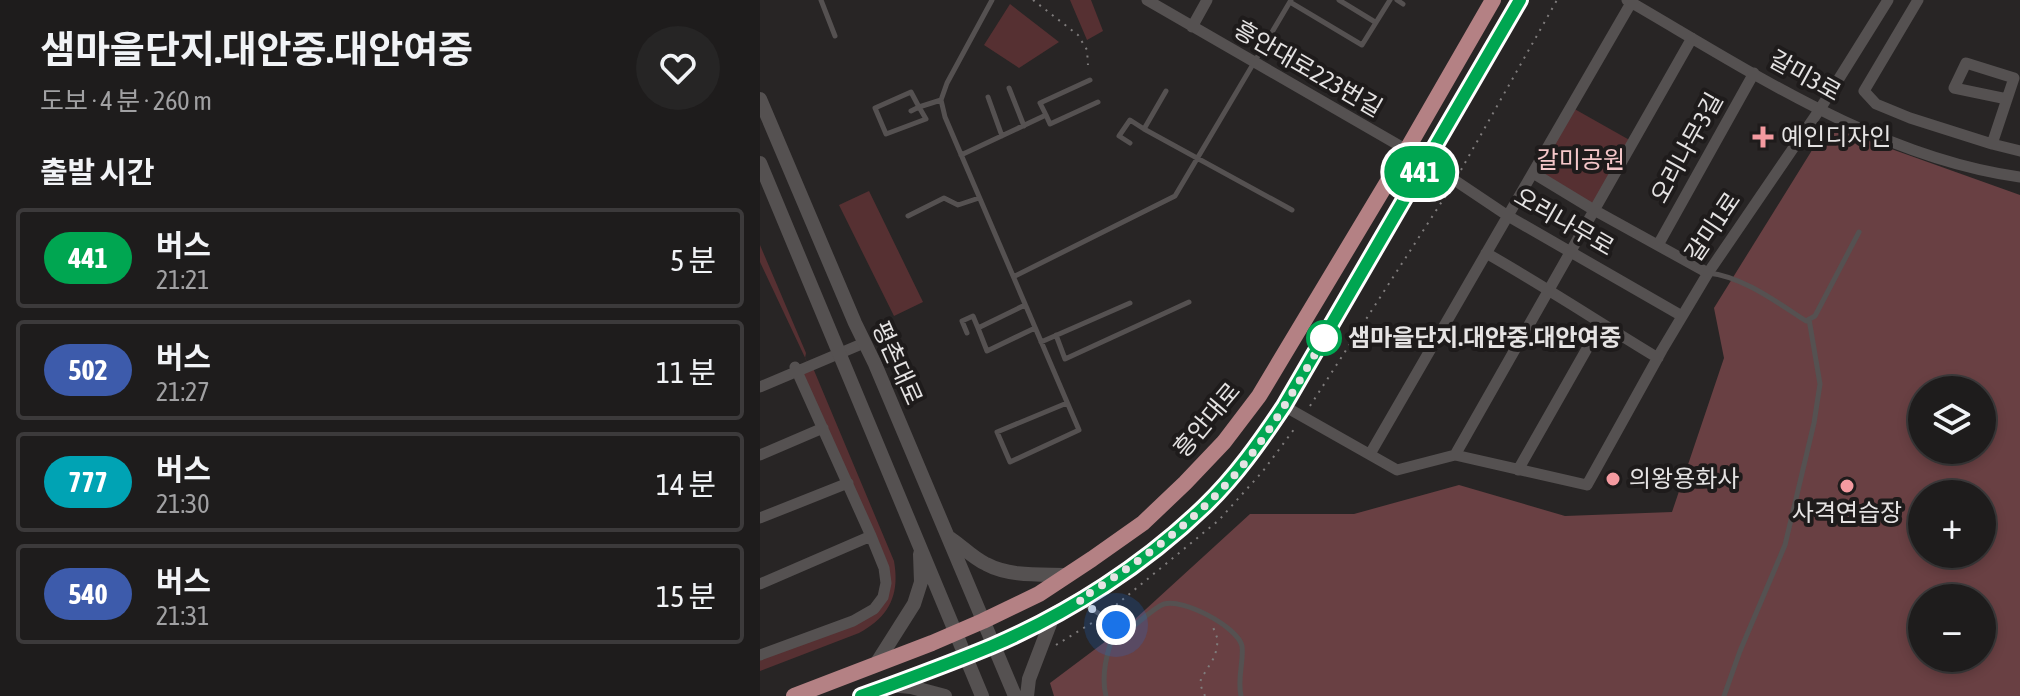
<!DOCTYPE html>
<html lang="ko">
<head>
<meta charset="utf-8">
<style>
  body { margin:0; font-family:"Asap Condensed","Noto Sans KR",sans-serif; background:#262525; color:#f1f3f6; height:100vh; display:flex; flex-direction:column; font-size:30px; white-space:nowrap }
  * { box-sizing:border-box; margin:0 }
  p { font-size:26px; color:#a1a1a3 }
  .icon { flex:none; width:44px; height:44px; fill:none; stroke:currentColor; stroke-width:2; stroke-linecap:round; stroke-linejoin:round }
  .map { position:relative; flex:1; overflow:hidden }
  .details { display:flex; flex-direction:column; background:#1e1c1c; width:760px }
  .details>* { flex:none }
  .badge { padding:0 16px; border-radius:26px; font-size:28px; line-height:52px }
  .tools { position:absolute; left:1148px; top:376px; display:grid; gap:16px }
  .tools a { display:grid; place-items:center; width:88px; height:88px; border-radius:50%; background:#1e1c1c; box-shadow:0 4px 12px #0003,0 0 0 2px #3c3a3b; font-size:40px }
  .you { position:absolute; width:40px; height:40px; margin:-20px; border:6px solid #fff; border-radius:50%; background:#1a73e8; box-shadow:0 0 0 12px #1a73e833 }
  .map>.badge { position:absolute; translate:-50% -50%; box-shadow:0 0 0 4px #fff }
  h2 { padding:0 40px; font-size:30px; line-height:72px }
  .round { display:grid; place-items:center; flex:none; width:84px; height:84px; border-radius:42px; background:#262525 }
  .summary { display:flex; align-items:center; justify-content:space-between; height:136px; padding:0 40px }
  h1 { font-size:38px; font-weight:700; line-height:60px }
  ul { padding:0; list-style:none }
  li { display:flex; align-items:center; gap:24px; height:100px; margin:0 16px 12px; padding:0 24px; border:4px solid #3c3a3b; border-radius:8px }
  li div { flex:1 }
  li b { display:block; font-size:30px }
  li em { font-style:normal }
  li .badge { min-width:88px; font-weight:700; text-align:center }
  main { display:flex; flex:1; min-height:0 }
  .map>svg:first-child { display:block }
  .green { fill:#563032 }
  .forest { fill:#694043; fill-rule:evenodd }
  .lines { fill:none; stroke-linecap:round; stroke-linejoin:round }
  .path { stroke:#7f7c7c; stroke-width:2; stroke-dasharray:2 6; stroke-linecap:butt }
  .service { stroke:#555151; stroke-width:5 }
  .minor { stroke:#555151; stroke-width:11 }
  .tertiary { stroke:#555151; stroke-width:14 }
  .primary { stroke:#b48184; stroke-width:16 }
  .line-casing { stroke:#fff; stroke-width:18 }
  .line { stroke:#00a651; stroke-width:12 }
  .walk { stroke:#e5e3e3; stroke-width:8; stroke-dasharray:0 14.4 }
  .poi-dot { fill:#f49aa0; stroke:#1e1b1b; stroke-width:3 }
  .stop-dot { fill:#fff; stroke:#00a651; stroke-width:4 }
  .labels { text-anchor:middle; stroke-width:8; stroke-linejoin:round; paint-order:stroke }
  .street-label { font-size:24px; fill:#e5e3e3; stroke:#1e1b1b }
  .poi-label { font-size:24px; fill:#e5e3e3; stroke:#1e1b1b; text-anchor:start }
  .park-label { font-size:24px; fill:#f5c7c9; stroke:#1e1b1b }
  .stop-label { font-size:24px; font-weight:bold; fill:#e5e3e3; stroke:#1e1b1b; text-anchor:start }
</style>
</head>
<body>
<main>
<section class="details">
<div class="summary"><div><h1>샘마을단지.대안중.대안여중</h1><p>도보 · 4 분 · 260 m</p></div><a class="round"><svg class="icon" aria-label="heart" viewBox="0 0 24 24"><path d="M12 20l-8-8c-3-5 5-10 8-4 3-6 11-1 8 4z"/></svg></a></div>
<h2>출발 시간</h2>
<ul>
<li><span class="badge" style="background:#00a651;color:#fff">441</span><div><b>버스</b><p>21:21</p></div><em>5 분</em></li>
<li><span class="badge" style="background:#3d5bab;color:#fff">502</span><div><b>버스</b><p>21:27</p></div><em>11 분</em></li>
<li><span class="badge" style="background:#00a3b4;color:#fff">777</span><div><b>버스</b><p>21:30</p></div><em>14 분</em></li>
<li><span class="badge" style="background:#3d5bab;color:#fff">540</span><div><b>버스</b><p>21:31</p></div><em>15 분</em></li>
</ul>
</section>
<div class="map">
<svg width="1260" height="696" viewBox="0 0 1260 696">
  <rect width="100%" height="100%" fill="#282525"/>
  <path class="green" d="M310 0H331L343 31 327 40Z
    M250 4 299 42 259 68 224 45Z
    M811 107 873 142 834 210 773 173Z
    M109 191 163 302 134 316 79 205Z
    M0 245 46 353 45 358 49 366 0 262Z
    M53 368 134 561C140 595 129 617 99 633L0 671V656L96 622 129 584 41 373Z"/>
  <path class="forest" d="M1067 126 1260 195V696H294L290 683 374 620 490 514H594L699 485 805 516 912 512 964 358 954 308ZM1162 390H1222V450H1162ZM1162 494H1222V554H1162ZM1162 598H1222V658H1162Z"/>
  <g class="lines">
    <path class="path" d="M273 0 318 35 327 50 328 65
      M701 170 797 0
      M550 406 690 189
      M350 610 459 520 503 471 535 428
      M296 645 335 621
      M445 696 440 684 441 679 455 656 458 640 453 627"/>
    <path class="service" d="M61 0 75 36
      M232 0 187 83 181 100 185 117 319 430 250 462 237 432 307 403
      M579 0 615 22
      M637 0 643 4
      M530 2 602 45 630 0
      M249 88 264 126
      M406 91 384 129 532 210
      M228 97 242 136
      M151 111 159 107 166 119 126 134 115 108 151 92 159 107 181 100
      M286 115 290 124 338 102
      M370 143 359 136 370 120 384 129
      M201 155 286 115 280 103 330 80
      M148 216 184 198 198 205 219 198
      M948 273C982 276 1018 303 1046 321L1055 316 1099 232
      M255 276 415 196 531 0
      M265 305 218 328 227 351 275 328
      M207 333 202 321 213 316 218 328
      M296 335 305 359 429 302
      M281 342 370 303
      M323 603 356 625 369 630C376 624 397 606 404 604 423 598 478 627 482 646 484 662 477 677 481 696
      M346 696C340 672 349 648 356 625
      M964 696 980 651 1025 545 1054 423 1060 384 1049 319"/>
    <path class="minor" d="M387 0 666 161 748 216 922 316
      M867 0C988 70 1119 158 1260 177
      M1158 0 1104 91 1116 104 1150 118 1232 144 1254 78 1206 63 1194 88 1247 99
      M432 27 447 0
      M1232 144 1260 151
      M773 173 834 210 948 273
      M898 245 994 73
      M726 253C784 286 840 323 898 358
      M0 387 104 343
      M524 406 637 470 695 455 827 485 902 350 948 273 1060 109 1128 0
      M610 454 871 3
      M0 455 63 428
      M695 455 932 38
      M758 470 841 324
      M0 518 88 483
      M0 584 111 536
      M0 655 93 621 114 609 123 597 126 583 124 568 111 536 35 367"/>
    <path class="tertiary" d="M0 99 95 323 115 364 255 696
      M0 163 222 696
      M190 538C202 546 213 558 226 564 250 577 282 574 308 575
      M116 664 154 604 161 582 160 554
      M130 685 151 687 185 696
      M267 696 269 679 293 616"/>
    <path class="primary" d="M34 696 172 643 223 621 279 594 332 559 383 523 425 483 464 442 499 396 646 151 733 0
      M101 696C149 678 197 662 243 641 316 607 387 562 445 506 476 477 500 442 524 406L760 0"/>
  </g>
  <g class="lines">
    <g class="line-casing">
      <path id="line" d="M101 696C145 680 189 664 232 646 309 613 384 565 445 506 476 476 500 442 524 406L760 0"/>
    </g>
    <use href="#line" class="line"/>
    <path class="walk" d="M356 625 319 600C383 560 445 515 491 455 522 414 546 369 572 325L564 338"/>
  </g>
  <g class="poi-dot">
    <path d="M999 125h8v8h8v8h-8v8h-8v-8h-8v-8h8z"/>
    <circle cx="853" cy="479" r="8"/>
    <circle cx="1087" cy="486" r="8"/>
  </g>
  <circle class="stop-dot" cx="564" cy="338" r="16"/>
  <g class="labels">
    <g class="street-label">
      <text transform="translate(548 69) rotate(30)" y="8">흥안대로223번길</text>
      <text transform="translate(1045 76) rotate(29)" y="8">갈미3로</text>
      <text transform="translate(927 148) rotate(-61)" y="8">오리나무3길</text>
      <text transform="translate(804 222) rotate(30)" y="8">오리나무로</text>
      <text transform="translate(953 227) rotate(-56)" y="8">갈미1로</text>
      <text transform="translate(137 363) rotate(66)" y="8">평촌대로</text>
      <text transform="translate(447 420) rotate(-50)" y="8">흥안대로</text>
    </g>
    <g class="poi-label">
      <text x="1021" y="145">예인디자인</text>
      <text x="869" y="487">의왕용화사</text>
      <text x="1087" y="521" text-anchor="middle">사격연습장</text>
    </g>
    <g class="park-label">
      <text x="821" y="168">갈미공원</text>
    </g>
    <g class="stop-label">
      <text x="588" y="346">샘마을단지.대안중.대안여중</text>
    </g>
  </g>
</svg>
<div class="tools">
<a><svg class="icon" aria-label="layers" viewBox="0 0 24 24"><path d="M12 4l9 5-9 5-9-5zM3 14l9 5 9-5"/></svg></a>
<a>+</a>
<a>−</a>
</div>
<div class="you" style="left:356px;top:625px"></div>
<b class="badge" style="left:660px;top:172px;background:#00a651;color:#fff">441</b>
</div>
</main>
</body>
</html>
